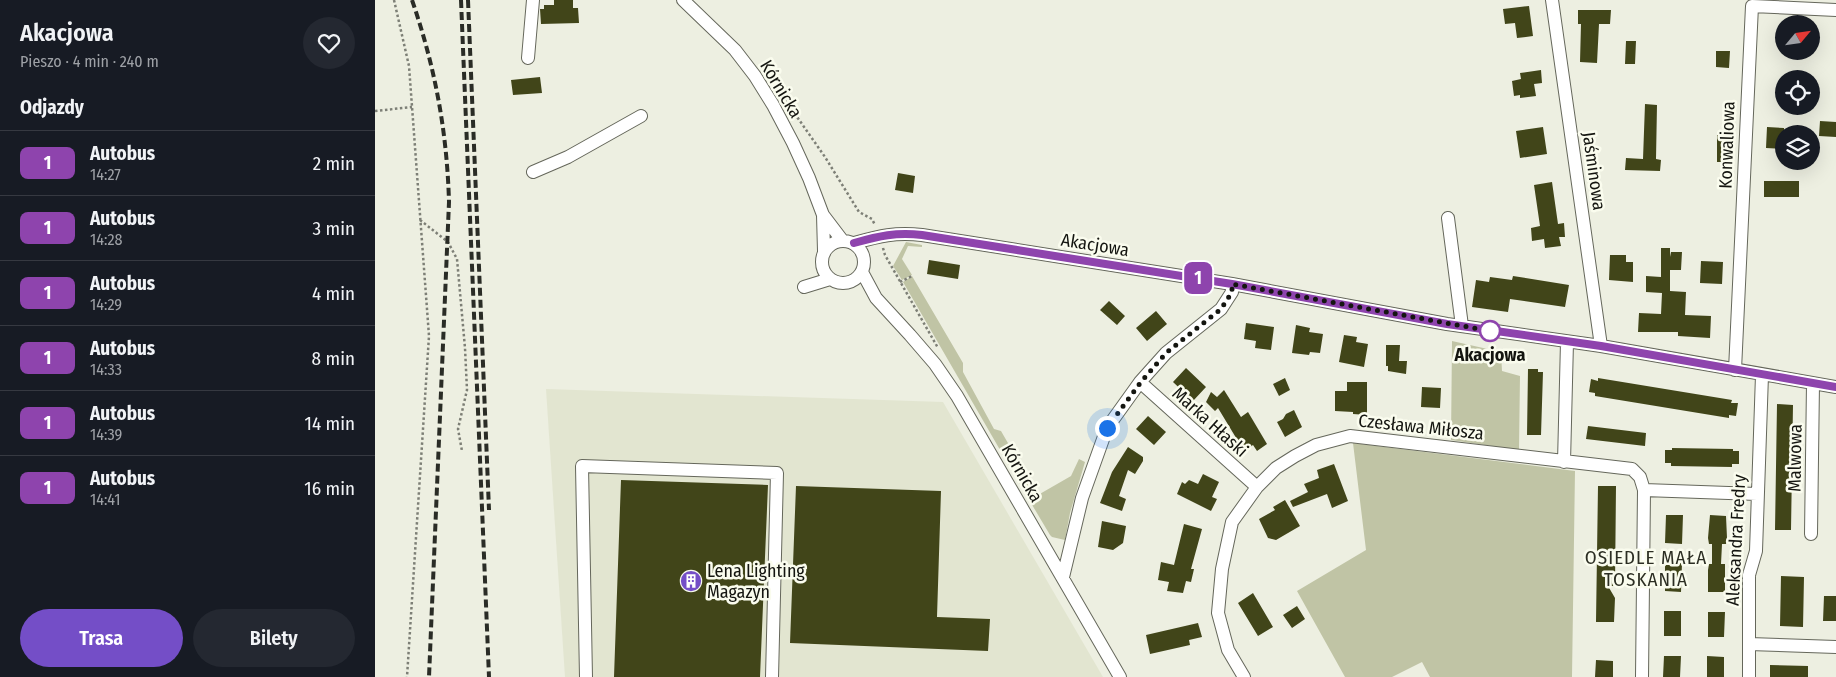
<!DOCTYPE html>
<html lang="pl">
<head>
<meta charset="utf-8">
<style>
  body { margin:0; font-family:"Fira Sans Condensed",sans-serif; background:#242831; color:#f1f3f6; height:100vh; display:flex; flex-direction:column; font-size:19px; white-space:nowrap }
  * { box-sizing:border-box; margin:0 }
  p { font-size:16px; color:#9ea1a6 }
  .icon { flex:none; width:28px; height:28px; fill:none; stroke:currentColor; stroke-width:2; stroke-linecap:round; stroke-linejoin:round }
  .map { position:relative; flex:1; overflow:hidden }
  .details { display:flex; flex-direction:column; background:#171b24; width:375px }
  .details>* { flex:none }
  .badge { padding:0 10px; border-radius:8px; font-size:18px; line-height:32px }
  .needle { width:32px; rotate:61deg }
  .fabs { position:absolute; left:1400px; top:15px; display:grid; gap:10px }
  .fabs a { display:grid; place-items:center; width:45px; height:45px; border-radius:50%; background:#171b24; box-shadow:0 5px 20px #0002; font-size:25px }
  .you { position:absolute; width:25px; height:25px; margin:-12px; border:4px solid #fff; border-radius:50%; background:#1a73e8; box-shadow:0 0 0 8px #1a73e833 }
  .map>.badge { position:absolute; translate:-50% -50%; box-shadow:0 0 0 2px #fff }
  h2 { padding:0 20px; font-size:19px; line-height:45px }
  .round { display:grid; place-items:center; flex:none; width:52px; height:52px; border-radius:26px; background:#242831 }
  .headline { display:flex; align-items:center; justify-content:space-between; height:85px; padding:0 20px }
  h1 { font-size:24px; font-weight:600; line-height:38px }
  .cta { display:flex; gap:10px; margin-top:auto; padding:10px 20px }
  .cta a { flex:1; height:58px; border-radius:30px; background:#744ec7; color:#fff; font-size:20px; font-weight:600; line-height:58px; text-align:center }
  .cta a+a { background:#242831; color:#f1f3f6 }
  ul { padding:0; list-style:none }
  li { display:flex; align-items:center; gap:15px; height:65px; padding:0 20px; border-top:1px solid #363941 }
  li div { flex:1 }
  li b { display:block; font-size:19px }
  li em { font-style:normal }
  li .badge { min-width:55px; font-weight:700; text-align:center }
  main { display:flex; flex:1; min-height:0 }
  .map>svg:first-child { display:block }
  .built { fill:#e2e5d0 }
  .green { fill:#c0c4a5 }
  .building { fill:#414519 }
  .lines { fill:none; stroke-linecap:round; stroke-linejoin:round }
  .minor-casing { stroke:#65675b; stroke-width:14 }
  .path { stroke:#7d7f76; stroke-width:2.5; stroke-dasharray:2.5 2.5; stroke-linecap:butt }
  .minor { stroke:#fff; stroke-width:12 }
  .rail { stroke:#2a2c26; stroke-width:4; stroke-dasharray:8 4; stroke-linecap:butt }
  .line-casing { stroke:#fff; stroke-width:11 }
  .line { stroke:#8e44ad; stroke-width:8 }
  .walk { stroke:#141510; stroke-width:5; stroke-dasharray:0 9 }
  .stop-dot { fill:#fff; stroke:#8e44ad; stroke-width:2.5 }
  .labels { text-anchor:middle; stroke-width:5; stroke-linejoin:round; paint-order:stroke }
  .street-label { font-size:18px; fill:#141510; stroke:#fafcee }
  .stop-label { font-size:18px; font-weight:bold; fill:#141510; stroke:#fafcee }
  .poi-label { font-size:18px; fill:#141510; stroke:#fafcee; text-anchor:start }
  .neighbourhood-label { font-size:19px; letter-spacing:1px; fill:#2c2e23; stroke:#fafcee }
</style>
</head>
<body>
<main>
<section class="details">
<div class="headline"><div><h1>Akacjowa</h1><p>Pieszo · 4 min · 240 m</p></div><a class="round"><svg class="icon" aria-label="heart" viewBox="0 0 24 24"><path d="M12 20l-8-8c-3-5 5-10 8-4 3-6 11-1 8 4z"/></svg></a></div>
<h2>Odjazdy</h2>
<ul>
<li><span class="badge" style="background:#8e44ad;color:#fff">1</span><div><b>Autobus</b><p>14:27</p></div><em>2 min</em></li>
<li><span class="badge" style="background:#8e44ad;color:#fff">1</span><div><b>Autobus</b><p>14:28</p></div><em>3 min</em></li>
<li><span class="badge" style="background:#8e44ad;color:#fff">1</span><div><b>Autobus</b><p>14:29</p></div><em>4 min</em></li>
<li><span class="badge" style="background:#8e44ad;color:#fff">1</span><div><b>Autobus</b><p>14:33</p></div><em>8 min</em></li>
<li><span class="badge" style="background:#8e44ad;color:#fff">1</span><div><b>Autobus</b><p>14:39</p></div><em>14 min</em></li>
<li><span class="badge" style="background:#8e44ad;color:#fff">1</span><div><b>Autobus</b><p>14:41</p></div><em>16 min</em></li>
</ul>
<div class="cta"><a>Trasa</a><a>Bilety</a></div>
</section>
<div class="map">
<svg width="1461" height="677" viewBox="0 0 1461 677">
  <rect width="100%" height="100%" fill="#edefe1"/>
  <path class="built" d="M171 389 568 402 728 677H190Z"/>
  <path class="green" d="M531 242 547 245V247L533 246 527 259 537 275 527 280 518 266Z
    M537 276 588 363V372L619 429 626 431 663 495 696 476 704 459 710 462 695 513 690 540 677 537 675 535 653 498 656 496 654 491 650 493 528 282Z
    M1077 341 1126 352 1127 371 1145 376 1144 450 1076 440Z
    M978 443 1200 471 1197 677H1055L1047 662 1017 677H970L922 591 991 550Z"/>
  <path class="building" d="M179 0H198V8H203L204 23 166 24 165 9H169V5H179Z
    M1154 6 1158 36 1142 38 1140 23 1130 24 1128 9Z
    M1203 10H1236L1235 24H1224L1222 63 1205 62 1206 24H1203Z
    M1251 41H1261L1260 64H1250Z
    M1341 51H1355L1354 68 1341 67Z
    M1166 70 1167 83 1159 84 1161 96 1145 98V95L1139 96 1137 81 1146 79 1145 73Z
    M165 77 167 93 138 95 136 80Z
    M1270 104 1282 105 1281 159 1286 160 1285 171 1250 170 1251 158 1268 159Z
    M1445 121 1461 122V137L1444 136Z
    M1168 127 1172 154 1145 158 1141 131Z
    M1392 127 1409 128V149L1391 148Z
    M1342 135H1352V162H1342Z
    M523 173 540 176 538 193 520 190Z
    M1389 181H1424V197H1389Z
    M1177 182 1183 224 1189 223 1190 237H1184L1186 246 1170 248 1169 239 1157 241 1156 228 1165 226 1159 185Z
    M1286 248H1295V257L1296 252H1307L1306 270H1295V291L1311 292 1310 315 1336 316 1335 338 1303 336V332H1263L1264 313 1286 314 1287 293 1271 292V276L1286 277Z
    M1235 255H1251V262H1258V282L1234 280Z
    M554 260 585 265 583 279 552 274Z
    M1326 261 1348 262 1347 284 1325 283Z
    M1138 276 1194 285 1190 307 1135 299 1133 312 1097 307 1101 280 1114 282 1115 277 1137 280Z
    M734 301 750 316 742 325 725 310Z
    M781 311 792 324 772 341 761 328Z
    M871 323 899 327 896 350 880 348 881 341 869 339Z
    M921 325 935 328 934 332 948 334 945 353 935 352 934 355 917 353Z
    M969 335 982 337 981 342 993 344 989 367 964 362Z
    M1011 345H1025L1024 361H1032L1031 374 1013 371V366H1011Z
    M811 368 831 387 818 401 798 382Z
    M1153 369H1163V372H1168L1166 435H1152Z
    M910 378 915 390 904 396 898 384Z
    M1223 378 1357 400 1356 403H1363L1361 416 1354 415V418L1220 396V393L1214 392 1216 379 1223 381Z
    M972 382H992V415L978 414V412L960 411V391H972Z
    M1047 387 1066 388 1065 408 1046 407Z
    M849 390 866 417 873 412 892 444 882 451 878 445 871 450 866 446 843 408 840 411 831 402 836 392 842 397Z
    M1402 404 1418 405 1416 530H1400Z
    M919 410 927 427 910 437 902 422 908 419 911 414Z
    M773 416 791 432 779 445 761 429Z
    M1213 426 1271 433 1270 446 1211 439Z
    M753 447 768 457V461L760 474 753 470 744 496 751 499 747 511 725 503 737 472Z
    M1297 448 1358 449V451H1364V464H1357V467L1296 466V463H1290V450H1297Z
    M959 464 973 501 957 508 952 494 918 507 915 501 933 492 929 484 944 478 942 470Z
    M828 474 844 482 837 497 842 499 836 511 802 494 807 482 810 484 814 480 823 484Z
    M246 480 393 485 385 677H239Z
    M421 486 566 491 562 617 615 619 613 651 415 643Z
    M1223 486H1241L1240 586H1233L1240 598 1239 622H1221Z
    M910 500 925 526 901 540 893 538 884 519 900 510 898 507Z
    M1291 515H1308L1307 544 1290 543Z
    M1335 515 1351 516 1352 538 1351 544H1347L1346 564H1350V592H1333V570L1334 564H1337V544H1334L1333 538Z
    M727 521 751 526 748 543 738 550 723 547Z
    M809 524 827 529 816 569H819L816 582 811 581 808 593 792 591 794 582 783 580 786 562 799 565Z
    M1290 563H1307L1306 592 1290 591Z
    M1406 576 1429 577 1428 627 1405 626Z
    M878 593 898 627 883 636 863 603Z
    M1449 596H1461V621H1448Z
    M922 606 930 619 917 628 908 615Z
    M1289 611H1306V636H1289Z
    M1333 612H1350L1349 637H1333Z
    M823 623 827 637 814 640 815 645 775 654 771 635Z
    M1289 656H1306L1305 677H1288Z
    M1332 656 1349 657V677H1332Z
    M1221 660 1238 661V677H1220Z
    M1395 665 1433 666V677H1395Z"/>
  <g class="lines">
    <g class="minor-casing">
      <path id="minor" d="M308 0 360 50 380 76 398 105 418 143 434 178 448 215 467 240
        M1177 0 1226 346
        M153 58 158 0
        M158 172 193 157 266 116
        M448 215 449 251
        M1073 218 1087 326
        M447 262a21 21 0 1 1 42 0a21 21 0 1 1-42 0Z
        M479 243C505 236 520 232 547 235L857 284 1072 324 1226 346 1461 387
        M487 272 501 298 535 335 560 364 582 396 745 677
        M429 287 455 279
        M1360 370 1377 6 1461 10
        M765 382 882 487
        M1189 462 1192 342
        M1436 534 1438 383
        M688 577 707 498 732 428 765 382 791 353 846 309 857 292V284
        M1374 644 1461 647
        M211 677 207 466 402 473 397 677
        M869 677 853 650 843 613 847 569 857 522 882 487 901 468 920 456 941 445 975 436 1257 469 1265 477 1269 490 1382 494
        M1267 677 1269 490
        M1374 677V575L1381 551 1387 375"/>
    </g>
    <path class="path" d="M19 0 34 66 54 336 32 677
      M411 101 450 157 484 212 497 219 500 225
      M0 111 37 107
      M45 220 73 242 82 259 90 348 92 390 83 429 87 451
      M508 248 510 255 563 348
      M525 282 537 276"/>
    <use href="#minor" class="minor"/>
    <path class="rail" d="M37 0C60 67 72 131 74 202L54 677
      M86 0 114 677
      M93 0 114 510"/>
  </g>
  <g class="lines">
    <g class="line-casing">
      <path id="line" d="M479 243C504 236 521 232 547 235L857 284 1072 324 1226 346 1461 387"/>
    </g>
    <use href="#line" class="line"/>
    <path class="walk" d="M732 428 766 382 791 353 846 309 857 292V284L1115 331"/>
  </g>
  <defs>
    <g id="building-disc" transform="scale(1.125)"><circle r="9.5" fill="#744ec7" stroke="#fafcee"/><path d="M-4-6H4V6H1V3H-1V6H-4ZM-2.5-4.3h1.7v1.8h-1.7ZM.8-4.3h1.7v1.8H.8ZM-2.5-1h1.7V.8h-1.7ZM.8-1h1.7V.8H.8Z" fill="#fff"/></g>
  </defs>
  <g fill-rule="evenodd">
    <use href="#building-disc" x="316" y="581"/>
  </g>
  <circle class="stop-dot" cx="1115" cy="331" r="10"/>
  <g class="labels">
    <g class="street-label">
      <text transform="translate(406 89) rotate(59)" y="6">Kórnicka</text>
      <text transform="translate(1352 145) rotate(-88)" y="6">Konwaliowa</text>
      <text transform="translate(1219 171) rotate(82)" y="6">Jaśminowa</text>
      <text transform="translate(720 245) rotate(9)" y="6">Akacjowa</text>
      <text transform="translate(835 422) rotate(42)" y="6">Marka Hłaski</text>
      <text transform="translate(1046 427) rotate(6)" y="6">Czesława Miłosza</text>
      <text transform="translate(1420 458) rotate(-89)" y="6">Malwowa</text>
      <text transform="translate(647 473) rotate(60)" y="6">Kórnicka</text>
      <text transform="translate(1361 540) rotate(-87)" y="6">Aleksandra Fredry</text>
    </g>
    <g class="stop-label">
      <text x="1115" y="361">Akacjowa</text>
    </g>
    <g class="poi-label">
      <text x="332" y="577">Lena Lighting<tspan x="332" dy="21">Magazyn</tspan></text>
    </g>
    <g class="neighbourhood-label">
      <text x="1271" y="564">OSIEDLE MAŁA<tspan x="1271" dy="22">TOSKANIA</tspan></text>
    </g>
  </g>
</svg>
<div class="fabs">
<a><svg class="needle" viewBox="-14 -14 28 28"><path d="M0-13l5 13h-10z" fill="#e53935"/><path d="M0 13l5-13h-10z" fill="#9ea1a6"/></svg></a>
<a><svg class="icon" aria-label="locate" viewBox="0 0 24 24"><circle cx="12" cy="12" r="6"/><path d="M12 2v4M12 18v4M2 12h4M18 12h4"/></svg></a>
<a><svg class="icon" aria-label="layers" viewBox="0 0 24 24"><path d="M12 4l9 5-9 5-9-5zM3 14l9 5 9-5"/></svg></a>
</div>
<div class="you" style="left:732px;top:428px"></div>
<b class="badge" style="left:823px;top:278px;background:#8e44ad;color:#fff">1</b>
</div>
</main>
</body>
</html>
